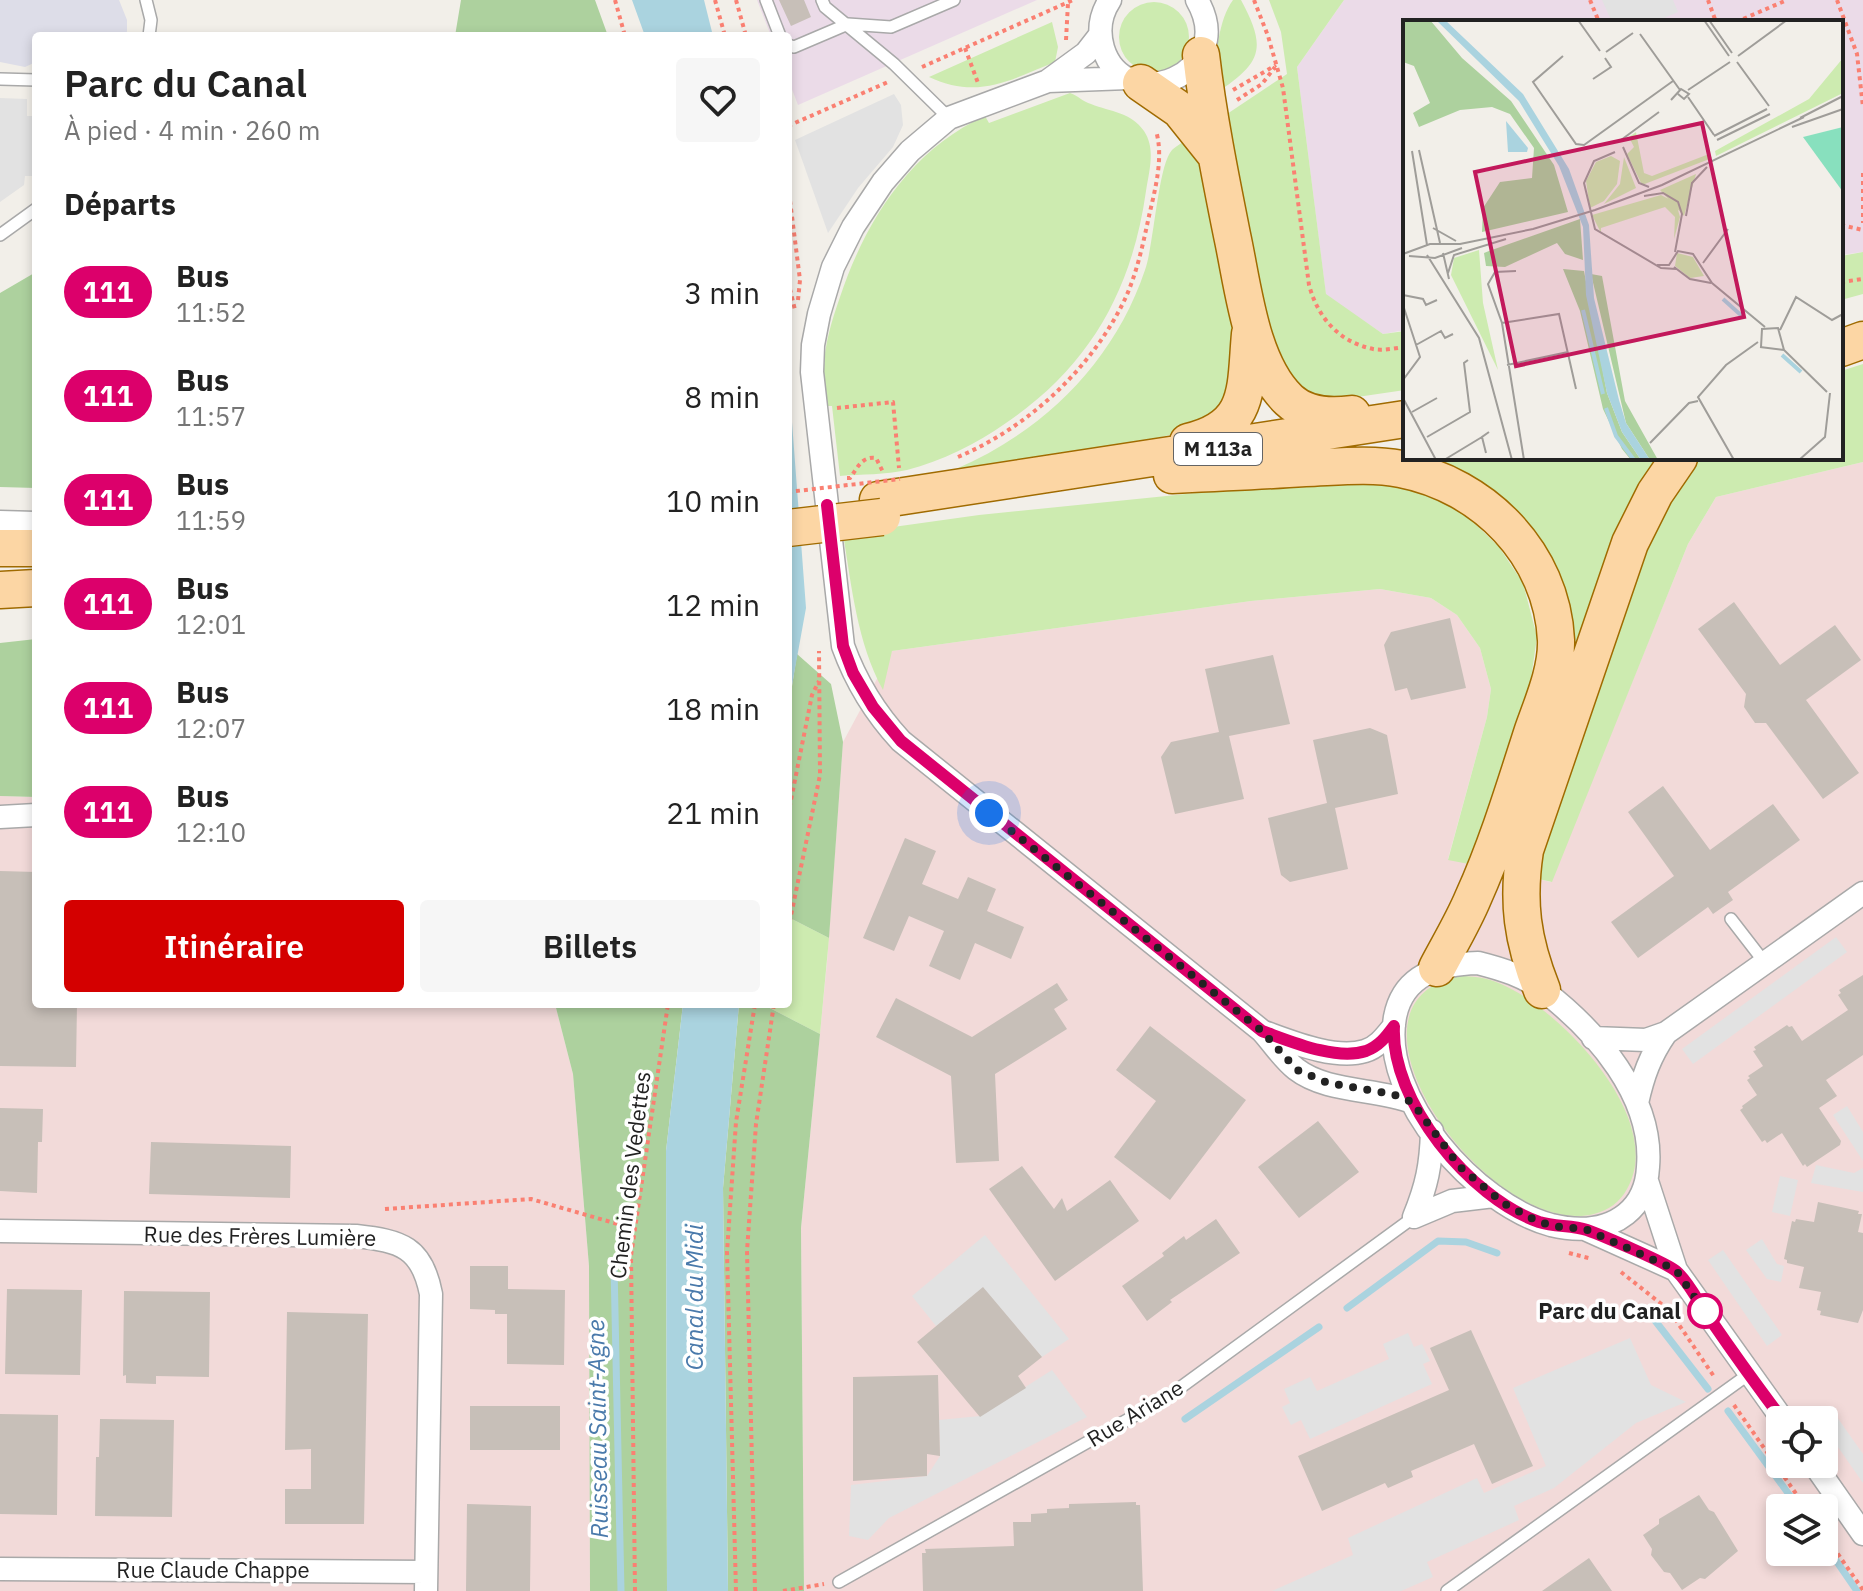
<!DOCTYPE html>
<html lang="fr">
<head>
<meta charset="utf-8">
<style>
  body { margin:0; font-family:"IBM Plex Sans",sans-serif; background:#f6f6f6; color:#222; height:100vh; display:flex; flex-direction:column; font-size:30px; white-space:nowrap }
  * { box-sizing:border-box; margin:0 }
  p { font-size:26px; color:#767676 }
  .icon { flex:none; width:44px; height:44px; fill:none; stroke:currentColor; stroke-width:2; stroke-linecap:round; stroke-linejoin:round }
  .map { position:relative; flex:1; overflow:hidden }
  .side { position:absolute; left:32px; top:32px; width:760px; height:976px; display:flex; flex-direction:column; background:#fff; border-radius:8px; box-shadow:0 4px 12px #0003 }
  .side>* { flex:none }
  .badge { padding:0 16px; border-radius:26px; font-size:28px; line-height:52px }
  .buttons { position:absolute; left:1766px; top:1406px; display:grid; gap:16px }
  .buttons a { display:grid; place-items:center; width:72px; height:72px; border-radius:8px; background:#fff; box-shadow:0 4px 12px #0003; font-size:40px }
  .you { position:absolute; width:40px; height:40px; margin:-20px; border:6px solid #fff; border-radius:50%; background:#1a73e8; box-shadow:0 0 0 12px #1a73e833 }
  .map>.badge { position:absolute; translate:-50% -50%; box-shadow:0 0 0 4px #fff }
  h2 { padding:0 32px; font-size:30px; line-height:72px }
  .round { display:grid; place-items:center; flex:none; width:84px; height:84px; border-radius:8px; background:#f6f6f6 }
  .summary { display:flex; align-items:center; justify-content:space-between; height:136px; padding:0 32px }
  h1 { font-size:38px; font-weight:600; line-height:60px }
  .action { display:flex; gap:16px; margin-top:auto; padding:16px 32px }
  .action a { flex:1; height:92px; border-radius:8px; background:#d40000; color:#fff; font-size:32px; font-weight:600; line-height:92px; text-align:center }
  .action a+a { background:#f6f6f6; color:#222 }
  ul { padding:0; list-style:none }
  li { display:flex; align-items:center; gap:24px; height:104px; padding:0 32px }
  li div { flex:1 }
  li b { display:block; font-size:30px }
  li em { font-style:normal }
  li .badge { min-width:88px; font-weight:700; text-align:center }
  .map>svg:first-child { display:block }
  .commercial { fill:#f2dad9; fill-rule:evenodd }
  .industrial { fill:#ebdbe8 }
  .grass { fill:#cdebb0 }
  .forest { fill:#add19e }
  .parking { fill:#e2e2e2 }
  .plaza { fill:#dddde8 }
  .water { fill:#aad3df }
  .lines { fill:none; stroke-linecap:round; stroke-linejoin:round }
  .stream { stroke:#aad3df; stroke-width:7 }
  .building { fill:#c7bfb8 }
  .lane-casing { stroke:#a9a9a9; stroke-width:14 }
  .street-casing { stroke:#a9a9a9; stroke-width:25 }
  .primary-casing { stroke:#a06b00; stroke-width:39 }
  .path { stroke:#fa8072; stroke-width:4; stroke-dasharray:4 4; stroke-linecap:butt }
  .lane { stroke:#fff; stroke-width:11 }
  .street { stroke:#fff; stroke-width:22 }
  .primary { stroke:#fcd6a4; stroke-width:36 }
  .primary-bridge-casing { stroke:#a06b00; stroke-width:39; stroke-linecap:butt }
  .path-bridge { stroke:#fa8072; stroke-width:4; stroke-dasharray:4 4; stroke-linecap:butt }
  .primary-bridge { stroke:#fcd6a4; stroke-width:36 }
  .line-casing { stroke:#fff; stroke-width:18 }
  .line { stroke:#dc006b; stroke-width:12 }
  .walk { stroke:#222; stroke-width:8; stroke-dasharray:0 14.4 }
  .stop-dot { fill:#fff; stroke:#dc006b; stroke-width:4 }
  .labels { text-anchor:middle; stroke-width:7; stroke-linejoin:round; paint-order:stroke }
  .shield { fill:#fff; stroke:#646464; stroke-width:2 }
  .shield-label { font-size:20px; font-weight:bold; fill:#222 }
  .street-label { font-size:22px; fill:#222; stroke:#fff }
  .stop-label { font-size:22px; font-weight:bold; fill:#222; stroke:#fff; text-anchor:end }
  .water-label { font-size:24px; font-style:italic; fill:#4a7aab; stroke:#fff }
  .inset-river { fill:none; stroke:#aad3df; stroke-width:4 }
  .inset-road { fill:none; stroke:#9f9d99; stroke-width:2 }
  .view { fill:#c2185b; fill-opacity:0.15; stroke:#c2185b; stroke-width:4 }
  .inset-edge { fill:none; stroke:#222; stroke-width:4 }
</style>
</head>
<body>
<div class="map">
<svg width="1863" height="1591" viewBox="0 0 1863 1591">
  <rect width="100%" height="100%" fill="#f2efe9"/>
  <path class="commercial" d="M1863 462V1591H804L801 1228 827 962 843 742 892 651 1251 601 1380 589 1431 598 1457 615 1480 648 1491 689 1487 717 1448 859 1551 882 1688 544 1716 497ZM1780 1420H1824V1464H1780ZM1780 1508H1824V1552H1780Z
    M0 796 36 797V1004H555L573 1074 589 1266 590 1591H0Z"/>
  <path class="industrial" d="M757 0H1037L798 105 788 79V36H771Z
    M1344 0H1863V252L1841 255V22H1405V330L1383 334 1326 295 1297 67Z"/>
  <path class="grass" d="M1233 0H1241C1268 50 1261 63 1215 94 1214 68 1217 21 1233 0Z
    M1269 0H1344L1297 67 1326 294 1383 334 1405 331V390L1323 402 1302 395 1276 362 1221 118 1287 74 1281 32Z
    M1119 37a35 35 0 1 1 70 0a35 35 0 1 1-70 0Z
    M1052 22 1058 47 1055 62C1010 80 978 100 929 77Z
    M1070 93C1079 96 1083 102 1091 104 1111 112 1131 112 1144 131 1156 149 1149 171 1146 191 1132 290 1090 366 1006 423 976 444 942 461 907 470 885 475 862 474 840 476L832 406H826C825 394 823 381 824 369 824 345 832 320 840 297 865 222 910 150 985 116L989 123Z
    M1192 136 1205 161 1236 348 1232 398 1194 429 1128 445 957 474 956 469C1044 431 1114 362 1145 270 1154 245 1158 165 1172 150 1177 145 1186 141 1192 136Z
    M1863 252V294L1841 300V256Z
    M1863 364V462L1716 497 1688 544 1552 882 1534 878 1539 849 1656 526 1680 483 1701 458H1841V371Z
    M1417 458H1665L1568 695 1557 595Z
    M1367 481 1422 492 1465 514 1499 547 1523 583 1537 637 1528 699 1474 865 1448 860 1487 717 1491 689 1480 648 1457 615 1431 598 1380 589 1251 601 892 651 883 690C857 642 852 588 843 534L979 515 1265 486Z
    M788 917 829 938 820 1034 762 1004H788Z
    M1459 976C1474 976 1488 978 1501 984 1560 1009 1667 1119 1627 1189 1620 1202 1609 1210 1594 1214 1491 1240 1320 1005 1459 976Z"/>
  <path class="forest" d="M461 0H595L608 36H455Z
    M36 272V488L0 487V293Z
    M36 639V797L0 796V643Z
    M797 654 831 684 843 742 829 938 788 917V712Z
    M555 1004H683L666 1151 667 1591H590L589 1266 573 1074Z
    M739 1004H762L820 1034 801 1228 804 1591H728L723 1188Z"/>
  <path class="parking" d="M1602 0H1673L1678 12 1662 19V22H1612Z
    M894 94 901 105 903 125 893 147 858 188 828 233 795 140Z
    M0 98 27 99V116H36V176H25L24 185 0 202Z
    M1836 937 1847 952 1693 1064 1682 1049Z
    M1847 1106 1863 1132V1161L1833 1115Z
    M1816 1165 1854 1173 1863 1168V1192L1811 1183Z
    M1780 1176 1798 1180 1790 1216 1772 1212Z
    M985 1235 1069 1339 1042 1357 983 1288 936 1326 912 1296Z
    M1762 1239 1777 1264 1784 1266 1781 1282 1767 1279 1746 1250Z
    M1723 1250 1782 1335 1767 1346 1708 1260Z
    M1408 1333 1414 1347 1422 1344 1430 1361 1423 1364 1432 1384 1310 1439 1301 1420 1291 1425 1282 1407 1290 1403 1284 1389 1310 1377 1317 1391 1389 1359 1383 1344Z
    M1630 1338 1651 1385 1686 1402 1636 1423 1554 1488 1514 1506 1519 1520 1427 1562 1433 1577 1401 1591H1272L1353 1555 1348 1538 1477 1478 1484 1493 1546 1466 1513 1388Z
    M1052 1370 1087 1417 889 1518 868 1540 849 1536 851 1485 927 1476 940 1456 939 1420 980 1416Z
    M1832 1410 1863 1454V1483L1824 1427V1420L1819 1419Z"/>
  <path class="plaza" d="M0 0H119L127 20V31L126 36H36V62L25 67 0 62Z"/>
  <path class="water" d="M632 0H704L713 36H645Z
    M788 369 806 608 788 707Z
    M683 1004H739L723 1188 728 1591H667L666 1151Z"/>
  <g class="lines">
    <path class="stream" d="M614 1266 621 1591
      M1347 1308 1438 1241 1466 1242 1497 1253
      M1639 1309 1653 1318 1708 1389
      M1728 1411 1799 1508
      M1185 1419 1319 1327
      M1824 1543 1857 1591"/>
  </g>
  <path class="building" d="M779 0H804L811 17 791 26Z
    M1734 602 1780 665 1835 625 1861 660 1806 700 1859 773 1823 799 1766 723H1755L1744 707 1746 694 1698 629Z
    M1450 618 1466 688 1411 700 1407 688 1395 691 1384 645 1391 632Z
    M1273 655 1290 724 1229 736 1244 799 1175 814 1161 757 1171 742 1219 732 1205 669Z
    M1370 728 1387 735 1398 794 1335 808 1348 869 1290 882 1281 875 1268 818 1327 803 1313 740Z
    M1663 786 1710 850 1773 804 1800 840 1728 892 1733 900 1713 914 1708 907 1638 958 1611 922 1674 876 1628 812Z
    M905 838 936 851 922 884 958 899 968 877 996 889 987 911 1024 927 1011 959 975 943 960 980 929 966 944 931 909 916 894 951 863 938Z
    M0 871 36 872V1004H77L76 1067 0 1066Z
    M1863 975V1055L1826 1080 1837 1096 1819 1108 1841 1141 1840 1145 1807 1167 1805 1164 1803 1166 1782 1133 1767 1143 1765 1140 1762 1142 1740 1110 1743 1108 1742 1106 1757 1095 1747 1080 1750 1078 1748 1076 1763 1066 1753 1051 1756 1050 1754 1047 1787 1025 1789 1027 1792 1026 1802 1041 1848 1010 1838 995 1841 993 1839 990Z
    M1057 983 1068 1000 1054 1009 1067 1029 995 1074 999 1161 956 1163 951 1076 876 1037 896 998 972 1037Z
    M1150 1026 1246 1100 1170 1200 1114 1157 1156 1101 1116 1070Z
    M0 1108 43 1109 42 1142H38L37 1193 0 1191Z
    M1318 1121 1359 1172 1299 1218 1258 1167Z
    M151 1142 291 1146 290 1198 149 1194Z
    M1022 1166 1054 1209 1062 1198 1067 1211 1110 1180 1139 1221 1055 1281 989 1189Z
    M1818 1202 1859 1211 1858 1214H1862L1858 1232 1863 1233V1310L1858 1323 1820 1315 1821 1311 1817 1310 1821 1292 1799 1288 1804 1267 1787 1263V1260L1784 1259 1792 1221 1795 1222 1796 1219 1814 1222Z
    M1216 1219 1240 1253 1170 1300 1172 1302 1147 1321 1122 1286 1164 1256 1162 1253 1184 1236 1186 1240Z
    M470 1266H508V1289L565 1290 564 1365 507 1364V1314H495V1310L470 1309Z
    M983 1287 1042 1357 1018 1376 1026 1388 980 1417 917 1342Z
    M7 1289 82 1290 80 1375 5 1374Z
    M124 1291 210 1292 209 1377 156 1376V1384L126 1383V1375L123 1376Z
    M287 1312 368 1314 364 1524H285V1489H311V1449L285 1450Z
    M1471 1330 1533 1466 1492 1484 1474 1444 1411 1471 1413 1477 1388 1488 1385 1483 1322 1511 1298 1456 1449 1390 1430 1348Z
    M938 1375 940 1456 927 1454V1476L853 1481V1377Z
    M470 1406H560V1450H470Z
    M0 1414 58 1415 57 1515 0 1514Z
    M100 1419 174 1420 172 1517 95 1516 96 1457H99Z
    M1699 1495 1709 1510 1714 1512 1738 1551 1705 1579 1700 1578 1682 1590 1670 1573 1664 1572 1651 1555 1652 1549 1643 1535 1659 1524V1519Z
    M1136 1502V1505H1140L1143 1591H923L922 1553H926L925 1549 1014 1546 1013 1522H1031V1514L1047 1513V1509L1069 1508V1504Z
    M467 1504 531 1506 530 1591H466Z
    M1589 1558 1612 1591H1542Z"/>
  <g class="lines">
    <g class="lane-casing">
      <path id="lane" d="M146 0 151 20 149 36
        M766 0 780 36
        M822 0 825 7 894 64 949 118
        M788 45 794 47 848 24 891 27 954 0
        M0 79 36 80
        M0 235 36 209
        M1731 919 1765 963
        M839 1582 1166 1398 1414 1217
        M1447 1591 1749 1374"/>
    </g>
    <g class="street-casing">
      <path id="street" d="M1110 0C1100 15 1098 31 1103 48 1125 119 1240 74 1197 0
        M1128 78 1048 81 949 118 910 151 883 182 853 227 833 267 819 314 813 345 812 372 843 646C856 682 875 713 901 741L1262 1031C1273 1043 1283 1059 1296 1069 1327 1093 1376 1088 1412 1102
        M1049 80 1086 53 1100 35
        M0 522 36 523
        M0 817 36 815
        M1478 963C1502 969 1524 976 1544 991 1596 1031 1654 1097 1648 1167 1647 1186 1641 1202 1626 1214 1605 1231 1576 1231 1551 1225 1476 1205 1380 1098 1395 1017 1403 975 1439 964 1478 963Z
        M1264 1032C1292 1042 1335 1060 1365 1051 1378 1047 1385 1037 1394 1026
        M1593 1038 1646 1040 1666 1033 1863 893
        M1637 1103C1643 1076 1650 1056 1666 1033
        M1647 1181 1676 1270 1783 1420
        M1414 1217C1427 1185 1431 1165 1432 1131
        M1414 1217 1452 1201 1494 1196
        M1585 1229 1676 1270
        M0 1231 356 1236C401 1241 422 1247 431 1294L426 1591
        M1814 1464 1863 1534
        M0 1569 426 1572"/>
    </g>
    <g class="primary-casing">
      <path id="primary" d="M1201 55C1208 115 1220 175 1232 235 1243 285 1250 363 1289 400 1306 416 1330 417 1352 414
        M1141 83 1180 110 1216 155
        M1841 348 1863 340
        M1188 442C1252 427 1245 388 1250 334
        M1172 475C1216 473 1260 471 1305 468 1336 467 1370 463 1401 469 1484 485 1552 554 1556 640 1557 671 1542 704 1532 733 1514 789 1497 845 1473 898 1463 922 1449 945 1437 968
        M878 500 1405 419
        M0 548H36
        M0 590 36 588
        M1542 990C1522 940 1517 902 1525 850L1630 543 1655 493 1679 458"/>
    </g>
    <path class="path" d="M615 0 625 36
      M715 0 725 36
      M736 0 746 36
      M1254 0 1268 36 1283 88 1309 285C1318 318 1339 342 1373 349 1383 351 1395 348 1405 347
      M1590 0 1599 22
      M1708 0 1716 22
      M1837 0 1857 54 1863 107
      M1736 22 1787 0
      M1066 40 1068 3
      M965 48 978 83
      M922 67 1073 0
      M1233 90 1276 65
      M1237 100 1262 84 1275 67
      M788 126 888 82
      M1863 173V223
      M788 185 800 280 798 300
      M1841 225 1863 230
      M788 281 795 310
      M1841 282 1863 279
      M837 408 893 402 899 468
      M958 457C1029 427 1092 368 1125 299 1137 273 1143 244 1149 216 1155 190 1164 157 1156 131
      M847 478H850C858 467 862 456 876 458L883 472
      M788 815 812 695 819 681
      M788 930 820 775 819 651
      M385 1209 531 1199 635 1229
      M1569 1253 1592 1259
      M1621 1272 1669 1310 1715 1378
      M1734 1405 1806 1508
      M1824 1534 1863 1590
      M635 1591 631 1256 668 1004
      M736 1591 727 1252 736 1122 755 1004
      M755 1591 747 1251 756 1124 774 1004
      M783 1591 824 1584"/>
    <use href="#lane" class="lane"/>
    <use href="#street" class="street"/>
    <use href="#primary" class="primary"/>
    <g class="primary-bridge-casing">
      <path id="primary-bridge" d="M788 528 882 517"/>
    </g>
    <path class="path-bridge" d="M788 492 900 479"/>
    <use href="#primary-bridge" class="primary-bridge"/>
  </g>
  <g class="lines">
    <g class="line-casing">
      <path id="line" d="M827 505 843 646 853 673 873 707 901 741 1262 1031C1290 1041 1336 1061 1366 1051 1379 1046 1386 1037 1394 1026 1390 1101 1470 1198 1539 1222 1555 1227 1572 1225 1587 1230 1601 1235 1667 1263 1676 1271 1689 1282 1698 1302 1708 1316 1732 1351 1757 1386 1783 1420"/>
    </g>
    <use href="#line" class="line"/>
    <path class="walk" d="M989 813 1262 1031 1297 1070 1328 1083 1392 1094 1412 1102 1460 1167 1503 1203 1539 1222 1560 1227 1585 1229 1676 1270 1706 1314 1705 1311"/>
  </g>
  <circle class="stop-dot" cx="1705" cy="1311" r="16"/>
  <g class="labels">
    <rect class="shield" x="1174" y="433" width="88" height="32" rx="6"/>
    <g class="shield-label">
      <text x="1218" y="456">M 113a</text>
    </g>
    <g class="street-label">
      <text transform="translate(630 1175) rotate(-83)" y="8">Chemin des Vedettes</text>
      <text transform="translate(260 1236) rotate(1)" y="8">Rue des Frères Lumière</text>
      <text transform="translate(1135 1413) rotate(-31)" y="8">Rue Ariane</text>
      <text x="213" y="1578">Rue Claude Chappe</text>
    </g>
    <g class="stop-label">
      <text x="1681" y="1319">Parc du Canal</text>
    </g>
    <g class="water-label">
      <text transform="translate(695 1297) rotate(-90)" y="8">Canal du Midi</text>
      <text transform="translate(598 1429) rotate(-91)" y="8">Ruisseau Saint-Agne</text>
    </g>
  </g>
  <g transform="translate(1403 20)">
    <rect width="440" height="440" fill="#f2efe9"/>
    <path d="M440 38V73L313 136 312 131 406 79ZM233 112 241 153 249 156 306 134 309 138 239 165 224 134 231 127 226 117ZM208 136 217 141 214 164 201 181 187 188 183 161 193 142ZM221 137 233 168 201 184 217 164ZM293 154 281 196 257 170ZM258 175 273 183 277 197 271 219 272 197 262 187 198 208V213L189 195ZM76 230 80 283 95 350 48 255 51 238ZM274 233 290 237 301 256 287 258 272 246Z" fill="#cdebb0"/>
    <path d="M0 0H27L59 38 108 81 151 145 165 192 79 212 80 188 97 162 129 158 131 128 107 94 89 87 57 90 16 107 10 93 27 83 11 46 0 42ZM177 199 180 240 162 234 154 223 102 247 83 246 81 233 86 231ZM160 249 181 251 204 373 219 412 238 440H228L219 429 200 389 177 291ZM188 254 199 256 222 381 255 440H247L223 403Z" fill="#add19e"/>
    <path d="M440 107V172L400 117Z" fill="#88e0be"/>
    <path d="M33 0H42L120 74 166 149 186 205 191 278 216 380 223 403 247 440H238L219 412 204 373 183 275 180 207 156 146 116 81ZM103 101 125 128 124 132H105Z" fill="#aad3df"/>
    <path class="inset-river" d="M320 279 340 297M180 290 200 374M379 335 398 352M203 388 213 416 231 440"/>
    <path class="inset-road" d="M175 0 197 31M301 0 326 36M306 0 329 33M237 14 277 70M203 32 230 13M160 36 130 62 173 124 181 125 270 61M335 36 384 0M334 42 366 86M190 59 208 47 202 38M285 70 327 42M285 77 311 115M268 80 278 69 286 74 281 79 275 74M397 98 440 76M389 107 440 89M311 116 364 89M218 120 256 92M314 120 367 94M220 127 236 163 246 167M16 130 37 223M9 131 24 225M212 132 191 141 181 163 192 209 258 248 273 249M241 176 260 173 275 182 279 194 272 232M283 196 289 163 304 147M30 208 53 221M40 233 46 259M0 234 27 224H57L130 209 192 190 259 165 401 97M24 235 76 318 109 440M6 236 32 238 59 228M300 243 325 209M254 245H266L275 231 290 234 309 263 362 307M271 247 287 259 308 263M113 251 92 252 85 264 99 303 121 440M45 253 51 235 103 219M0 275 20 279 23 285 34 280M0 285 17 337 0 360M99 303 156 294 173 369M377 310 393 277 429 300 440 294M13 325 38 311 42 318 50 314M357 327 381 330M358 327 359 309 375 308 381 330 424 372M104 345 165 332M0 378 33 440M9 392 34 378M24 417 67 392 61 343 65 340M247 423 286 383 295 381M83 433 79 417 86 412M41 440 79 417M331 440 295 377 323 345 355 322M396 440 422 417 427 373"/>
    <path class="view" d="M299 103 341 297 113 346 72 152Z"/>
    <rect width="440" height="440" class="inset-edge"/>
  </g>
</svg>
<div class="buttons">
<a><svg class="icon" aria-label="locate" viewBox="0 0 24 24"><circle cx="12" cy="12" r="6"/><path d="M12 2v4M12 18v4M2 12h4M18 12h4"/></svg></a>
<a><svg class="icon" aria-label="layers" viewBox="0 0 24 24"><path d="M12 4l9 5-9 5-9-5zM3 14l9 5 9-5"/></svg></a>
</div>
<div class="you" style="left:989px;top:813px"></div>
<section class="side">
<div class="summary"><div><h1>Parc du Canal</h1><p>À pied · 4 min · 260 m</p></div><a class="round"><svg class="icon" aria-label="heart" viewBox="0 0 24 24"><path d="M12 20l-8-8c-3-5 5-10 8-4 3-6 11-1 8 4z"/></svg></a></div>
<h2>Départs</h2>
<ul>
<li><span class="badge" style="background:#dc006b;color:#fff">111</span><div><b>Bus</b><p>11:52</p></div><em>3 min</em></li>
<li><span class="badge" style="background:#dc006b;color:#fff">111</span><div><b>Bus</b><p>11:57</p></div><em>8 min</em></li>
<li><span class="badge" style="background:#dc006b;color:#fff">111</span><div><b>Bus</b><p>11:59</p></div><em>10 min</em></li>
<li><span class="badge" style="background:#dc006b;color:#fff">111</span><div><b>Bus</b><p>12:01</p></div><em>12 min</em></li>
<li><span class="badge" style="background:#dc006b;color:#fff">111</span><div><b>Bus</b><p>12:07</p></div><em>18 min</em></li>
<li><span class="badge" style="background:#dc006b;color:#fff">111</span><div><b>Bus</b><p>12:10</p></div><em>21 min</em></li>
</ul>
<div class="action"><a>Itinéraire</a><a>Billets</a></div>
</section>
</div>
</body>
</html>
